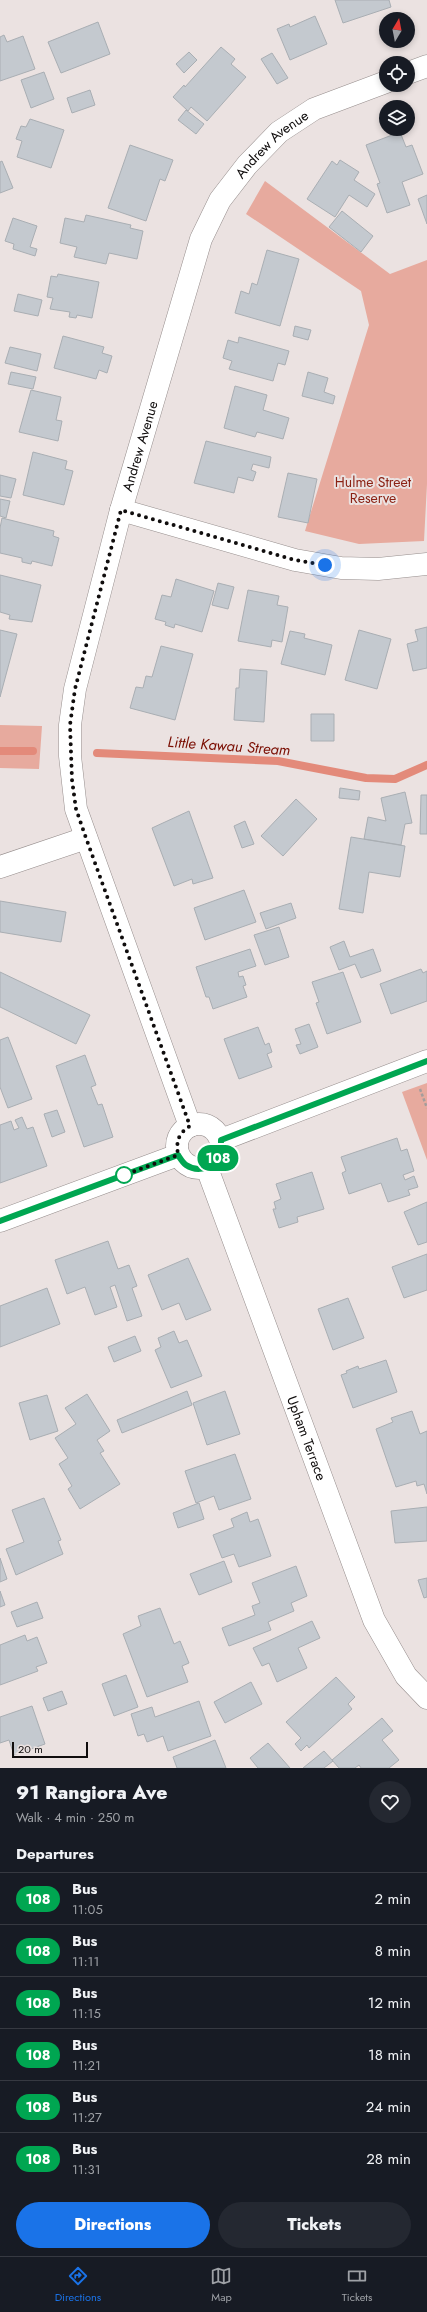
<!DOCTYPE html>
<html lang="en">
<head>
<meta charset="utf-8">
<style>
  body { margin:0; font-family:Jost,sans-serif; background:#242831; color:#f1f3f6; height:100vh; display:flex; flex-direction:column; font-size:15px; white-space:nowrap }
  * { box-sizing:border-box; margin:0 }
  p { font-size:13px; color:#9ea1a6 }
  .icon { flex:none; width:22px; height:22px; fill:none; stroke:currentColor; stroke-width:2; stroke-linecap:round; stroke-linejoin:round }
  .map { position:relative; height:1768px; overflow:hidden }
  .drawer { display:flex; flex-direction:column; background:#171b24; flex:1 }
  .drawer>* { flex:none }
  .badge { padding:0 8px; border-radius:13px; font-size:14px; line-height:26px }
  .needle { width:26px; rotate:10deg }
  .buttons { position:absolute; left:379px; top:12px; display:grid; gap:8px }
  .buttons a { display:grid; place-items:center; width:36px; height:36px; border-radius:50%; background:#171b24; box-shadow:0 2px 6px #0003; font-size:20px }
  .scale { position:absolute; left:12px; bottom:10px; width:76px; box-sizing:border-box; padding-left:4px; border:2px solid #100d0d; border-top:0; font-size:11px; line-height:14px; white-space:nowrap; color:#100d0d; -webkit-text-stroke:3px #ebe2e1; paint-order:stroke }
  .you { position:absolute; width:20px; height:20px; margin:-10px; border:3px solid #fff; border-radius:50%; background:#1a73e8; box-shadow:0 0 0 6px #1a73e833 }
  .map>.badge { position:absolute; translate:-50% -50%; box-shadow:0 0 0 2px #fff }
  h2 { padding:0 16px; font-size:15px; line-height:36px }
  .round { display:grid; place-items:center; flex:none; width:42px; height:42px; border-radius:21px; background:#242831 }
  .overview { display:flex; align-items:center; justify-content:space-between; height:68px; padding:0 16px }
  h1 { font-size:19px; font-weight:800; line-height:30px }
  .primary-button { display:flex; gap:8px; margin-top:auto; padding:8px 16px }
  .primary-button a { flex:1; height:46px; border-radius:24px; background:#1a73e8; color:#fff; font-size:16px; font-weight:800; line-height:46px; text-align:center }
  .primary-button a+a { background:#242831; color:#f1f3f6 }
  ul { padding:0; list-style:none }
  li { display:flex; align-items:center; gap:12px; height:52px; padding:0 16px; border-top:1px solid #363941 }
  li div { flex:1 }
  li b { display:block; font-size:15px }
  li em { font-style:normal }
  li .badge { min-width:44px; font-weight:700; text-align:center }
  .menu { display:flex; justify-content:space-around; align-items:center; height:56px; border-top:1px solid #363941; background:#171b24; font-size:11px; color:#9ea1a6 }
  .menu a { display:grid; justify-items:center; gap:2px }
  .menu .current { color:#1a73e8 }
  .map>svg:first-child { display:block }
  .green { fill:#e7aa9e }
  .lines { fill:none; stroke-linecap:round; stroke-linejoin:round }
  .stream { stroke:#e38a7a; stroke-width:8 }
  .building { fill:#c4c9cf; stroke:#a9aeb3 }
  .minor-casing { stroke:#968e8d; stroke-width:23 }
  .path { stroke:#a49d9c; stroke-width:2.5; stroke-dasharray:3 2; stroke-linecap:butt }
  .minor { stroke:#fff; stroke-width:22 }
  .line-casing { stroke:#fff; stroke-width:9 }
  .line { stroke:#00a651; stroke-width:6 }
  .walk { stroke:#100d0d; stroke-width:4; stroke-dasharray:0 7.2 }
  .stop-dot { fill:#fff; stroke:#00a651; stroke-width:2 }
  .labels { text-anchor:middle; stroke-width:4; stroke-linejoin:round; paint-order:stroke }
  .street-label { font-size:14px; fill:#100d0d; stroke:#ebe2e1 }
  .park-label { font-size:14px; fill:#8b2214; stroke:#ebe2e1 }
  .water-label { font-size:15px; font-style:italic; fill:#790c00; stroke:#ebe2e1 }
</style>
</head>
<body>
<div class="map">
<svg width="427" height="1768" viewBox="0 0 427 1768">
  <rect width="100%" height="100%" fill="#ebe2e1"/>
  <path class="green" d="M265 181 390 274 427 260V484L424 541 359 544 305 531 369 325 361 291 246 214Z
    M0 725 42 726 39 769 0 768Z
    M427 1083V1160L402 1092Z"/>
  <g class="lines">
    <path class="stream" d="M0 751H33
      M97 753 278 761 366 778 395 779 427 765"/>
  </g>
  <path class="building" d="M335 0H389L391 7 343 23Z
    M315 16 327 44 290 60 277 29 289 24 290 27Z
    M98 22 110 54 61 73 48 42Z
    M4 35 7 42 23 36 35 69 0 81V37Z
    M221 47 235 59 231 64 246 77 207 121 191 107 188 111 173 97 184 85 185 87Z
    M189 52 197 60 184 73 176 64Z
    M272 53 288 78 277 84 261 59Z
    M44 72 54 99 31 108 21 80Z
    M90 90 95 105 72 113 67 98Z
    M186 110 204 124 196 134 178 120Z
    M30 119 64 130 51 168 17 157 22 141 16 139 21 126 26 127Z
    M400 132 406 147 412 145 423 174 402 182 410 205 387 213 377 184 380 183 366 145Z
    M130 145 173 160 165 181 160 179 146 221 108 208Z
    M340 160 359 172 354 180 375 194 367 207 349 195 335 217 307 199 332 161 337 165Z
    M2 161 13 188 0 193V162Z
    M427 195V224L418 199Z
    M342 211 373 236 361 252 329 227Z
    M86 215 131 225 130 228 143 231 137 259 109 253 106 264 74 257 77 247 60 243 65 218 84 222Z
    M13 218 37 226 30 247 37 249 35 256 13 249 14 244 5 241Z
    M267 250 299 259 280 326 235 313 241 291 249 294 252 283 257 285Z
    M58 274 99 282 92 318 77 315 76 318 69 317 70 312 50 309 53 298 47 297 51 276 57 277Z
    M18 294 42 300 38 316 14 311Z
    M295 326 311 330 308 340 293 336Z
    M63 336 104 347 102 353 112 356 107 373 99 370 96 379 54 368Z
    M239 337 289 351 285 365 278 363 273 381 229 369 232 361 223 358 228 340 238 343Z
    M10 347 41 354 37 371 5 363Z
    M11 372 36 377 33 389 8 384Z
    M308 372 328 378 324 392 335 396 333 404 302 396Z
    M235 386 267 395 263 410 289 418 283 439 257 432 255 437 224 428Z
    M31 390 61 397 56 420 62 421 58 441 19 432Z
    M206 441 271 457 269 468 253 464 251 470 256 472 253 481 238 477 234 493 194 483Z
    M33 452 67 461 65 469 73 471 64 505 23 495Z
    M288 473 317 479 308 523 278 517Z
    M0 475 16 479 11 498 0 496Z
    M0 499 10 501 6 518 0 516Z
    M2 518 54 531 53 536 59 538 52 566 32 561 31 564 22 562V558L0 553V528Z
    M0 575 41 585 32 622 9 619 10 615 0 612Z
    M176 579 214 591 202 632 175 624 174 628 165 625 166 622 155 619 162 595 171 597Z
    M218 583 234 587 228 609 212 605Z
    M248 590 279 596 277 605 288 607 282 642 272 640 271 647 238 641Z
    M427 627V668L413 671 407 644 418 641 415 630Z
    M0 630 17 634 0 697Z
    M359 630 391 639 377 689 345 680Z
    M290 631 305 634 304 638 332 645 325 675 281 664Z
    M161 646 193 654 175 720 130 708 136 687 143 688 146 676 152 677Z
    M240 669 267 671 264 722 234 720 236 688H239Z
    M311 714H334V741H311Z
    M340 788 360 791 359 800 339 798Z
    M405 792 412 823 405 824 401 845 364 839 368 817 386 821 381 798Z
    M421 795H427V834H420Z
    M296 799 317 819 283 856 261 836Z
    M189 811 213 878 193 884 192 879 174 886 152 828Z
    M245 821 254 844 242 848 234 826Z
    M351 837 405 846 400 877 369 872 363 913 339 909Z
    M244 890 256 922 205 940 194 908Z
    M0 901 66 912 61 942 0 932Z
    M291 903 296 918 266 929 260 913Z
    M279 927 289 957 265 965 254 935Z
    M344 941 350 957 373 949 381 971 361 978 355 964 339 970 330 947Z
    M250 949 256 966 238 972 239 977 243 976 246 985 243 986 247 997 213 1009 209 997H206L196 967Z
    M421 969 423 973 427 971V1001L391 1014 380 984Z
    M0 972 90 1015 76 1044 0 1007Z
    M343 972 361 1022 327 1034 316 1003 319 1002 312 982Z
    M309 1024 318 1047 300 1054 296 1045 301 1044 295 1029Z
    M258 1027 265 1045 269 1043 272 1052 267 1054 272 1067 239 1079 224 1039Z
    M8 1037 32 1099 8 1108 0 1087V1040Z
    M85 1055 96 1085 91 1087 98 1105 102 1104 113 1137 84 1147 56 1066Z
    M57 1110 65 1132 52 1137 44 1114Z
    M22 1117 27 1129 33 1127 47 1166 0 1183V1125L11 1121 14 1130 19 1128 15 1120Z
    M397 1138 401 1151 407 1149 414 1171 403 1175 405 1180 414 1176 418 1187 408 1190 410 1195 388 1202 381 1183 349 1194 342 1173 346 1171 341 1157Z
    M312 1172 324 1209 297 1217 298 1222 279 1228 273 1209H276L274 1202 281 1199 276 1184Z
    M427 1202V1242L418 1245 404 1212Z
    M108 1241 118 1269 129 1265 137 1286 132 1288 142 1316 127 1321 115 1285 110 1287 117 1307 95 1315 85 1287 67 1294 55 1260Z
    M427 1254V1290L404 1298 392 1267Z
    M188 1258 211 1310 186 1320 179 1303 162 1310 148 1275Z
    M47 1288 60 1324 0 1347V1306Z
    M348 1298 364 1338 333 1350 318 1309Z
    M174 1331 179 1343 187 1340 202 1376 171 1388 155 1350 161 1347 158 1338Z
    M135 1336 141 1351 114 1362 108 1347Z
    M386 1360 397 1392 353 1408 341 1375 347 1373 346 1371 358 1366 359 1369Z
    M187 1391 192 1405 122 1433 117 1420Z
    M225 1391 240 1434 207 1445 193 1403Z
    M87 1394 110 1431 97 1440 104 1451 100 1453 120 1484 80 1509 68 1489 72 1486 59 1464 68 1458 55 1438 76 1424 65 1408Z
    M47 1395 58 1431 30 1440 19 1403Z
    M412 1411 420 1434 427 1431V1494L424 1484 417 1486 416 1481 396 1487 376 1429 393 1422 391 1418Z
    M235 1454 251 1499 219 1510 214 1496 196 1503 185 1471Z
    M44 1498 61 1540 58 1541 63 1554 16 1575 6 1549 24 1542 12 1510Z
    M199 1503 204 1519 178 1528 173 1513Z
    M427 1507V1541L395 1543 391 1511Z
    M247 1512 250 1522 258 1519 271 1556 239 1567 234 1554 222 1558 213 1535 234 1527 231 1519Z
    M0 1558 7 1579 0 1582Z
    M224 1561 232 1582 199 1595 190 1574Z
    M296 1566 307 1596 291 1603 294 1611 268 1622 271 1630 229 1646 222 1628 255 1615 252 1606 260 1603 252 1583Z
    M427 1578V1597L424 1598 418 1580Z
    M0 1591 5 1605 0 1607Z
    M37 1602 43 1618 17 1627 11 1612Z
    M160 1608 174 1644 180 1641 189 1663 182 1666 188 1682 147 1697 123 1634 141 1626 138 1616Z
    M312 1621 320 1638 298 1648 307 1668 277 1682 269 1663 262 1666 253 1648Z
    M25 1635 27 1641 37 1637 47 1663 36 1667 38 1671 0 1685V1645Z
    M126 1675 138 1707 114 1716 102 1684Z
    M336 1677 355 1697 348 1704 352 1709 309 1748 307 1745 301 1751 295 1744 301 1738 286 1722Z
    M251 1682 262 1704 225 1723 214 1702Z
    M62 1691 67 1704 48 1711 43 1698Z
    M199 1701 211 1736 168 1751 163 1736 147 1742 144 1734 138 1736 131 1714 152 1707 155 1717Z
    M32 1706 45 1744 14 1755 9 1740 0 1743V1717Z
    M382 1718 393 1731 382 1740 399 1760 389 1768H361L359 1765 355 1768H339L332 1760Z
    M215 1740 226 1768H177L173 1757Z
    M268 1743 290 1768H258L250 1758Z
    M324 1751 333 1761 324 1768H303Z"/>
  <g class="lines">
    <g class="minor-casing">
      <g id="minor">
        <path d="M408 73 427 66"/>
        <path d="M121 510 295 560 341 568 378 569 427 564"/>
        <path d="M0 867 86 838"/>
        <circle cx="199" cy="1146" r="22"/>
        <path id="s1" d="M190 1126 76 809 70 756V725L75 689 121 510 201 239 220 200 247 165 279 132 314 109 386 82"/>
        <path d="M221 1140 427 1061"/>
        <path id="s2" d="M207 1168 374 1620 406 1676 427 1698"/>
        <path d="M0 1221 178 1155"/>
      </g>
    </g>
    <path class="path" d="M420 1089 427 1108"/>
    <use href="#minor" class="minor"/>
  </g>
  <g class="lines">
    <g class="line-casing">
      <path id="line" d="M0 1221 178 1155C180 1158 183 1163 186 1165 198 1173 216 1168 220 1153 221 1150 221 1144 221 1140L427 1061"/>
    </g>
    <use href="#line" class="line"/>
    <path class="walk" d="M124 1175 119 1177 178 1155C176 1141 178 1134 190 1126L86 838 76 809 72 780 70 725 75 689 121 510 295 560 325 565"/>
  </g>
  <circle class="stop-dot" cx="124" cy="1175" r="8"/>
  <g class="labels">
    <g class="street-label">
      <text dy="5" stroke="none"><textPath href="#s1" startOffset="1045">Andrew Avenue</textPath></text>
      <text dy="5" stroke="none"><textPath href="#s1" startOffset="709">Andrew Avenue</textPath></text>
      <text dy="5" stroke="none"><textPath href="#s2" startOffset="288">Upham Terrace</textPath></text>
    </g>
    <g class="park-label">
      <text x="373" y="487">Hulme Street<tspan x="373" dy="16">Reserve</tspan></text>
    </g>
    <g class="water-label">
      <text transform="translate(229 746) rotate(4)" y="5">Little Kawau Stream</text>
    </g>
  </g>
</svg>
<div class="buttons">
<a><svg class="needle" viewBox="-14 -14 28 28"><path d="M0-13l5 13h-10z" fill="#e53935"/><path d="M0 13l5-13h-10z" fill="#9ea1a6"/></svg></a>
<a><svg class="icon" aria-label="locate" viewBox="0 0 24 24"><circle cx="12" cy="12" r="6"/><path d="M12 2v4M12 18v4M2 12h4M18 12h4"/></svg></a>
<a><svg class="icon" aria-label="layers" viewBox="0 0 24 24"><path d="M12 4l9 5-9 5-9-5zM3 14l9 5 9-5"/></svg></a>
</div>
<div class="scale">20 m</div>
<div class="you" style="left:325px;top:565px"></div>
<b class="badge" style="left:218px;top:1158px;background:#00a651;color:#fff">108</b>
</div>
<section class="drawer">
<div class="overview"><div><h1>91 Rangiora Ave</h1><p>Walk · 4 min · 250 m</p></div><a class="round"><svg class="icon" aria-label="heart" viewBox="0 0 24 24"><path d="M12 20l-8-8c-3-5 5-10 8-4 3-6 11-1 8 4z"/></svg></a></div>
<h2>Departures</h2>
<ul>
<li><span class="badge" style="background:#00a651;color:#fff">108</span><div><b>Bus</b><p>11:05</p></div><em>2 min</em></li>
<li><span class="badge" style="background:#00a651;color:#fff">108</span><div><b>Bus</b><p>11:11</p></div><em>8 min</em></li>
<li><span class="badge" style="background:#00a651;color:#fff">108</span><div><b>Bus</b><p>11:15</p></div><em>12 min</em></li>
<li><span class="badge" style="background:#00a651;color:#fff">108</span><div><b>Bus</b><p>11:21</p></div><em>18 min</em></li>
<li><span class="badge" style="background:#00a651;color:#fff">108</span><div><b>Bus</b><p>11:27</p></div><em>24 min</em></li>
<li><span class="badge" style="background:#00a651;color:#fff">108</span><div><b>Bus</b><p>11:31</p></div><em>28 min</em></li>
</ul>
<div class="primary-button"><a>Directions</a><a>Tickets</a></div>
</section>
<nav class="menu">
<a class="current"><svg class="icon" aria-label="directions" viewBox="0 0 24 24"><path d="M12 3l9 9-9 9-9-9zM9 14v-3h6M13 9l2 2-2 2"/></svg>Directions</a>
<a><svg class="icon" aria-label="map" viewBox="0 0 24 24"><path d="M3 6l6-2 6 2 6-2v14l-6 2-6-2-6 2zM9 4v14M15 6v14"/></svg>Map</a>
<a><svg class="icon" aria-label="tickets" viewBox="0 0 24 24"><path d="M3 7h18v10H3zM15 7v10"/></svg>Tickets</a>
</nav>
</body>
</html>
